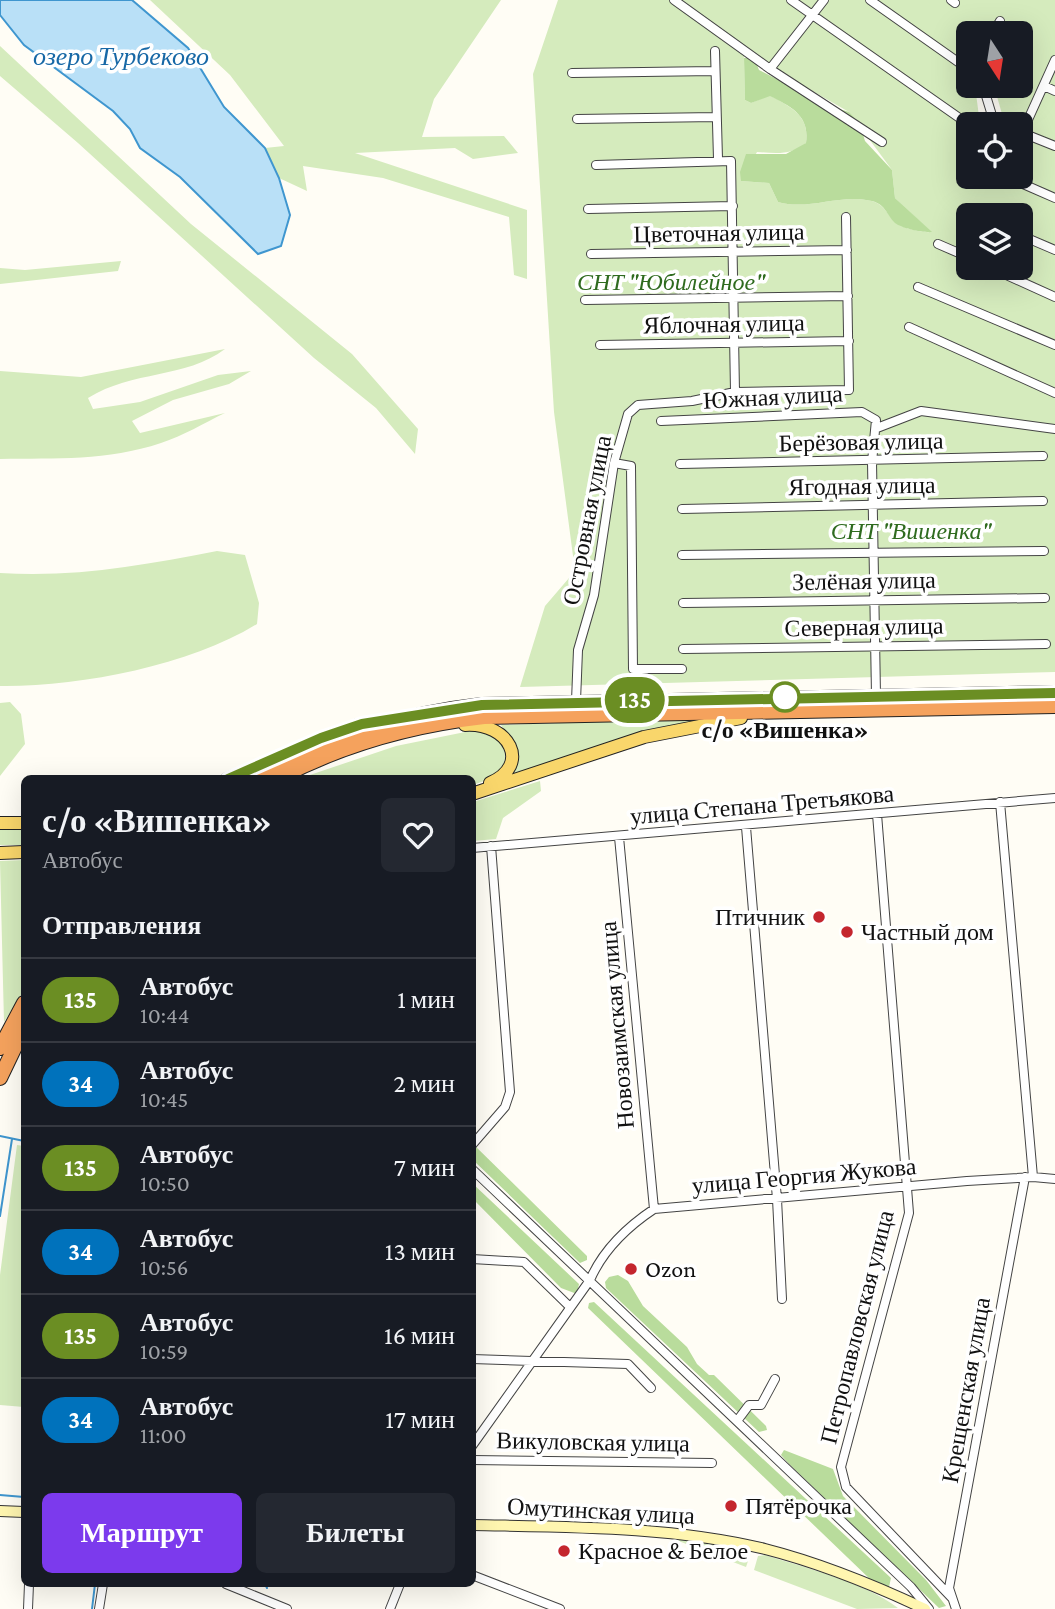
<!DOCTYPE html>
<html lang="ru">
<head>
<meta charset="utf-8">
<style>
  body { margin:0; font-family:"Crimson Pro",serif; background:#242831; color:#f1f3f6; height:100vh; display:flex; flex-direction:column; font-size:26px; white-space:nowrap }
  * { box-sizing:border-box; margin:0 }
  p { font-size:23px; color:#9ea1a6 }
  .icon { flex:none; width:38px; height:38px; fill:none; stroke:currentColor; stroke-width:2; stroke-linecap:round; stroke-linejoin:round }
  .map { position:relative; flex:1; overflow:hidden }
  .panel { position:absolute; left:21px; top:775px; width:455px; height:812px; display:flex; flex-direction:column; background:#171b24; border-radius:10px; box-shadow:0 7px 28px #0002 }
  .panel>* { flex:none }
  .badge { padding:0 14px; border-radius:23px; font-size:24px; line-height:46px }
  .needle { width:46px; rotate:168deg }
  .controls { position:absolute; left:956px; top:21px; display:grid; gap:14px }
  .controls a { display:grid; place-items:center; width:77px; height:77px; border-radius:10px; background:#171b24; box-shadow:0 7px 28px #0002; font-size:35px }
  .map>.badge { position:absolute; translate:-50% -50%; box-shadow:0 0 0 4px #fff }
  h2 { padding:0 21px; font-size:26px; line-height:63px }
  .round { display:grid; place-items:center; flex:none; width:74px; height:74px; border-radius:10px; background:#242831 }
  .headline { display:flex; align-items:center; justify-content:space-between; height:119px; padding:0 21px }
  h1 { font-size:33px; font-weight:700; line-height:52px }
  .action { display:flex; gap:14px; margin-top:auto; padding:14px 21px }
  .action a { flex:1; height:80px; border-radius:10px; background:#7c3aed; color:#fff; font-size:28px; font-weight:700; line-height:80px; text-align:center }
  .action a+a { background:#242831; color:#f1f3f6 }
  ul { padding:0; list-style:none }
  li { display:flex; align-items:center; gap:21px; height:84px; padding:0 21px; border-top:2px solid #363941 }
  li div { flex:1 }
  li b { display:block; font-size:26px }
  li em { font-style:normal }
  li .badge { min-width:77px; font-weight:700; text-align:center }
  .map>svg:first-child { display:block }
  .green { fill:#d5ebbd; fill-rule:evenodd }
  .forest { fill:#b9dc9c }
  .water { fill:#b9e0f7; stroke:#3f96cf; stroke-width:2 }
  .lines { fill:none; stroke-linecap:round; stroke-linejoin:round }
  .stream { stroke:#3f96cf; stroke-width:2 }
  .street-casing { stroke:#444; stroke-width:10 }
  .secondary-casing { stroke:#333; stroke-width:12 }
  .primary-casing { stroke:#222; stroke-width:14 }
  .highway-casing { stroke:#222; stroke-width:16 }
  .street { stroke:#fff; stroke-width:8 }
  .secondary { stroke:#fff6b0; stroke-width:10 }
  .primary { stroke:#f9d66b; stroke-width:12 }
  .highway { stroke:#f5a25d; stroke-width:14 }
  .line-casing { stroke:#fff; stroke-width:16 }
  .line { stroke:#6b8e23; stroke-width:10 }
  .stop-dot { fill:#fff; stroke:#6b8e23; stroke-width:3.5 }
  .poi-dot { fill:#c4262e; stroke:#fff; stroke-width:2.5 }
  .labels { text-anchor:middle; stroke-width:7; stroke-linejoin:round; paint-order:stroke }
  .street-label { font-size:24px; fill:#111; stroke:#fff }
  .park-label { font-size:24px; font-style:italic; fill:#2f6b1f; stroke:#fff }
  .stop-label { font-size:24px; font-weight:bold; fill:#111; stroke:#fff }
  .poi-label { font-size:24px; fill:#111; stroke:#fff; text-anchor:start }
  .water-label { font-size:26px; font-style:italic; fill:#1768a6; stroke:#fff }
</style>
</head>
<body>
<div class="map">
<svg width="1055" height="1609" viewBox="0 0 1055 1609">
  <rect width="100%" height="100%" fill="#fffdf5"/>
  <path class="green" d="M150 0H501L434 99 422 137 504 136 518 153 473 159 455 148 355 153 527 210V279L514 275 509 217 383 178 303 166 307 191 279 178 265 148 284 146 230 75Z
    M558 0H1055V672L520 687 545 606 575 571 554 412 533 74ZM1004 26 1002 33H1020V86H994L1002 114 994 124H1020V177H968V124H980L975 86H968V33H995ZM744 52 849 112 892 170 895 198 931 232C923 233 901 228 895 222 886 213 885 205 872 201 840 193 809 211 778 202L769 183 741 181 757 152C775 153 791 156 806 143 810 115 791 108 770 95L751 103 745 100ZM968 215H1020V268H968Z
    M0 46 191 224 352 354 418 429 415 454 376 408 314 358 78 143 0 76Z
    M121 261 118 271 0 284V268L25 270Z
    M225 349C185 379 133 370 88 398L93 409 140 402 218 375 251 371 229 384 173 400 132 421 140 433 225 413C204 423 183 436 161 443 107 461 56 458 0 459V371L81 377Z
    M217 551 245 555 259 603 257 624C189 666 79 687 0 686V573C74 578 144 565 217 551Z
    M10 702 21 714 25 744 0 776V703Z
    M711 718 661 728 511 775 515 748 501 725Z
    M475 730H486L502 740C511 770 499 776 473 785L472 779H298L396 746Z
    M540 781 541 791 503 818 496 839 473 841V802Z
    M24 829V845H0V830Z
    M24 860V990L4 1022 0 861Z
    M17 1145 24 1146V1407L0 1405V1275Z
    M683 1539 751 1552 746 1567 676 1540Z
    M765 1555C806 1568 864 1582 898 1608L857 1609 754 1570 758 1556Z"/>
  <path class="forest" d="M754 57 759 70 827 105 849 112 860 124 865 141 892 170 895 198 932 232C923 233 901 228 895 223 886 214 886 205 872 201 840 193 809 211 778 202L769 183 741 181 740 172 746 154H786L806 143C810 116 792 107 770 96L751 103 745 100 744 58Z
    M472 1143 587 1256V1260L580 1263 473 1160Z
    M472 1183 579 1284 577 1294 561 1288 473 1199Z
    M618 1275 628 1281 643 1306 687 1347 697 1364 709 1375H714L766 1426 767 1430 759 1432 606 1288 605 1282 609 1277Z
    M594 1302 891 1578 889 1587 873 1582 588 1308 589 1303Z
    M784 1450 833 1469 843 1496 926 1580 946 1606 939 1608 789 1464 781 1455Z"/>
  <path class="water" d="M0 0H132L188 48 224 107 265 148 279 178 290 215 281 246 258 254 180 177 140 148 130 129 113 111 24 45 0 15Z"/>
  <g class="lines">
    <path class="stream" d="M0 1136 24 1141
      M0 1216 12 1139
      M0 1495 24 1497
      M265 1584 267 1588
      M92 1609 95 1584"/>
    <g class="street-casing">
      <path id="street" d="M674 0 770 69 882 142
        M791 0 968 124
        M870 0 968 69
        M951 0 955 3
        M993 33 1000 21
        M715 51 718 159
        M770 69 824 0
        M572 73 714 71
        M983 86 994 122 999 124
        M1044 86 1055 91
        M577 119 716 117
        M1020 132 1055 146
        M1022 133 1055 60
        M596 165 731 161 735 392
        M1007 177 1055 198
        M588 209 733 206
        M1020 235 1055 250
        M938 244 968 257
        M591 254 847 250
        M991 268 1055 297
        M918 287 1055 345
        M585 300 848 296
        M909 327 1055 393
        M600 345 849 341
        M661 421 862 412 876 420 872 462 876 695
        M877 428 921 411 1055 429
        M614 463 631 466 633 669H682
        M680 464 1043 456
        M682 509 1043 501
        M682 555 1044 551
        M683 603 1045 598
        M683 649 1046 644
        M576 701 578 650 594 595 614 463 628 414 638 405 692 401 735 392 849 390 846 217
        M1000 802 1033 1177
        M877 814 909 1213 841 1467 846 1487 952 1598
        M746 827 777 1199 782 1299
        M619 837 654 1209
        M472 848 1055 798
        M472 1145 505 1107 510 1092 491 846
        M472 1169 911 1587 929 1609
        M472 1259 524 1262 570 1307
        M472 1359 628 1364 651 1388
        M737 1421 749 1405H761L775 1379
        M472 1446 590 1280C603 1250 627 1227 654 1209L967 1181 1033 1177 1055 1179
        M472 1460 712 1463
        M472 1575 560 1609
        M226 1584 287 1609
        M28 1609 29 1584
        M99 1609 103 1584
        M390 1609 400 1584
        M956 1609 949 1588 1025 1177"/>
    </g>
    <g class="secondary-casing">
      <path id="secondary" d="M0 1511 24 1512
        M472 1525C570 1527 670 1526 765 1549 820 1563 874 1585 925 1609"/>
    </g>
    <g class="primary-casing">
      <path id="primary" d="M465 725C509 722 532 765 490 783
        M227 779 358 725
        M472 794 644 737 741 718
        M0 823H24
        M0 853 24 852"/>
    </g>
    <g class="highway-casing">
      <path id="highway" d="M249 779C323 740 400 714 482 705L1055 693
        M277 779C341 745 412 725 484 717L1055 706
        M0 1048 24 1003
        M0 1078 24 1028"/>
    </g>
    <use href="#street" class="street"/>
    <use href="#secondary" class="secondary"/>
    <use href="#primary" class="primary"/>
    <use href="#highway" class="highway"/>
  </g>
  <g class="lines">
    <g class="line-casing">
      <path id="line" d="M228 779 321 738 362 724 482 705 1055 693"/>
    </g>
    <use href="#line" class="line"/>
  </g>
  <circle class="stop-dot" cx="785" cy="697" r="14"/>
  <g class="poi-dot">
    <circle cx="819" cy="917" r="7"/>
    <circle cx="847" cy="932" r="7"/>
    <circle cx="631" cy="1269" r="7"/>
    <circle cx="731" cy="1506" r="7"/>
    <circle cx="564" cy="1551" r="7"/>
  </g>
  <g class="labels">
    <g class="street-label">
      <text transform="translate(719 233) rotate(-1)" y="8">Цветочная улица</text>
      <text transform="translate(724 324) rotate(-1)" y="8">Яблочная улица</text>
      <text transform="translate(773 397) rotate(-3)" y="8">Южная улица</text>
      <text transform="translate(861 442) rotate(-1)" y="8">Берёзовая улица</text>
      <text transform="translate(862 486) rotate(-1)" y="8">Ягодная улица</text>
      <text transform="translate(587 520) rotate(-79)" y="8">Островная улица</text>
      <text transform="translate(864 581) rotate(-1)" y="8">Зелёная улица</text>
      <text transform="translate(864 627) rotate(-1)" y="8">Северная улица</text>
      <text transform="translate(762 805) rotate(-5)" y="8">улица Степана Третьякова</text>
      <text transform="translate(617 1025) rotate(-95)" y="8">Новозаимская улица</text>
      <text transform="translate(804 1176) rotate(-5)" y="8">улица Георгия Жукова</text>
      <text transform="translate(857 1327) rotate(-76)" y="8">Петропавловская улица</text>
      <text transform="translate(966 1390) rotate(-80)" y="8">Крещенская улица</text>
      <text transform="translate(593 1442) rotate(1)" y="8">Викуловская улица</text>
      <text transform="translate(601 1511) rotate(3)" y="8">Омутинская улица</text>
    </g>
    <g class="park-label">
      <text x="671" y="290">СНТ "Юбилейное"</text>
      <text x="911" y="539">СНТ "Вишенка"</text>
    </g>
    <g class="stop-label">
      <text x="785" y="738">с/о «Вишенка»</text>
    </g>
    <g class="poi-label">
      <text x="805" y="925" text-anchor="end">Птичник</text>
      <text x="861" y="940">Частный дом</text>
      <text x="645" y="1277">Ozon</text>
      <text x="745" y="1514">Пятёрочка</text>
      <text x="578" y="1559">Красное &amp; Белое</text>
    </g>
    <g class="water-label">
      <text x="121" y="65">озеро Турбеково</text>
    </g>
  </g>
</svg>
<div class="controls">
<a><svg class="needle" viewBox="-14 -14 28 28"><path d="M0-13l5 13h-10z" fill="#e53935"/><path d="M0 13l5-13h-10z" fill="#9ea1a6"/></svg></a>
<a><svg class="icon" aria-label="locate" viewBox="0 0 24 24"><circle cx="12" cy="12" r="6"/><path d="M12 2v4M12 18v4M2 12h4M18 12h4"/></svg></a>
<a><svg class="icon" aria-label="layers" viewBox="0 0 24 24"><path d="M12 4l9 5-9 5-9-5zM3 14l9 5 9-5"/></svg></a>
</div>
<b class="badge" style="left:635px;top:700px;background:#6b8e23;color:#fff">135</b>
<section class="panel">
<div class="headline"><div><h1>с/о «Вишенка»</h1><p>Автобус</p></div><a class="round"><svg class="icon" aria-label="heart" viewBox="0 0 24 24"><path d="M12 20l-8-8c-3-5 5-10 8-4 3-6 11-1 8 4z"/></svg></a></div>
<h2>Отправления</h2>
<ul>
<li><span class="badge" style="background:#6b8e23;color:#fff">135</span><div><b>Автобус</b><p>10:44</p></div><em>1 мин</em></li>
<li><span class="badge" style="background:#0072bc;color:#fff">34</span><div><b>Автобус</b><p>10:45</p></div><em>2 мин</em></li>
<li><span class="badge" style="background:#6b8e23;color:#fff">135</span><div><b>Автобус</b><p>10:50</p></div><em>7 мин</em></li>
<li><span class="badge" style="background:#0072bc;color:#fff">34</span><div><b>Автобус</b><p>10:56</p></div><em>13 мин</em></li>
<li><span class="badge" style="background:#6b8e23;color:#fff">135</span><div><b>Автобус</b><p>10:59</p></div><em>16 мин</em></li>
<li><span class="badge" style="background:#0072bc;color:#fff">34</span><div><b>Автобус</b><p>11:00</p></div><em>17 мин</em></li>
</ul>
<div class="action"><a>Маршрут</a><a>Билеты</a></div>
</section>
</div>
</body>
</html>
